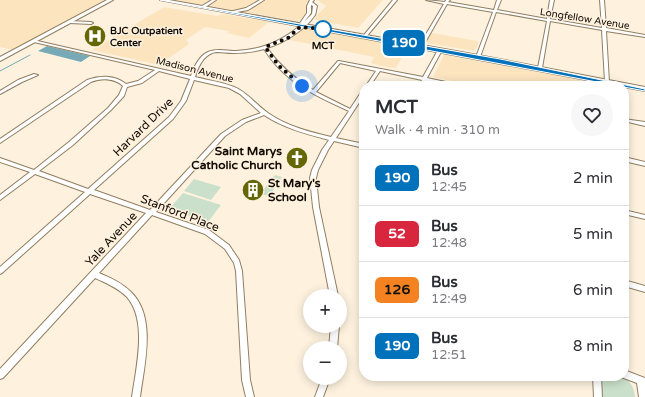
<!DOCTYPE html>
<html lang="en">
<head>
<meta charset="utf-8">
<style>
  body { margin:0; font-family:"Varela Round",sans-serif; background:#f7f7f7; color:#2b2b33; height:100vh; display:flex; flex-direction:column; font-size:15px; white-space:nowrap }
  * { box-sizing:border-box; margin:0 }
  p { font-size:13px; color:#7c7c81 }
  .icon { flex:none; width:22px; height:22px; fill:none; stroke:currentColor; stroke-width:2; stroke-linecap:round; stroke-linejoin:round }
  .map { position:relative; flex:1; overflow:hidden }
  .side { position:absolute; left:359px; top:81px; width:270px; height:300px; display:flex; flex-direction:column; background:#fff; border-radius:16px; box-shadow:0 2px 10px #0003 }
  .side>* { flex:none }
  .badge { padding:0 8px; border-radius:6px; font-size:14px; line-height:26px }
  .buttons { position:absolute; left:303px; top:289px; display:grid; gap:8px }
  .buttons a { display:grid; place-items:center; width:44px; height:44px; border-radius:50%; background:#fff; box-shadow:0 2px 10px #0003; font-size:20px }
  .you { position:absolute; width:20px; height:20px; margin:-10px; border:3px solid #fff; border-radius:50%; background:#1a73e8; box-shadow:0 0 0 6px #1a73e833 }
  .map>.badge { position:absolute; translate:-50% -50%; box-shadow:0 0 0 2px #fff }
  .round { display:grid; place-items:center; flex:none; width:42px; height:42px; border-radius:21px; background:#f7f7f7 }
  .head { display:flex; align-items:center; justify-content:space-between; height:68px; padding:0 16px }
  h1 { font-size:19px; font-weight:800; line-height:30px }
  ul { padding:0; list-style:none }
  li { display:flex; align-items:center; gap:12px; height:56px; padding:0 16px; border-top:1px solid #e1e1e2 }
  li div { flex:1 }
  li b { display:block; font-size:15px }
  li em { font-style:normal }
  li .badge { min-width:44px; font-weight:700; text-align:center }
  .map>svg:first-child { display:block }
  .built { fill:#fce4bf }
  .green { fill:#cae0ca }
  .water { fill:#76aab6 }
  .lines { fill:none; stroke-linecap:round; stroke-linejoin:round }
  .stream { stroke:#76aab6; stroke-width:1 }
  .street-casing { stroke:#907e62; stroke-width:2 }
  .secondary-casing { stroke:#907e62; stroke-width:2 }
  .primary-casing { stroke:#907e62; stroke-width:2 }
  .street { fill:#fff; fill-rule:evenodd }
  .secondary { fill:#fff; fill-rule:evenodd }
  .primary { fill:#fff; fill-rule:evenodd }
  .line { fill:#0072bc; stroke:#fff }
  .walk { stroke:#120b03; stroke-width:4; stroke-dasharray:0 7.2 }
  .stop-dot { fill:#fff; stroke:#0072bc; stroke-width:2 }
  .labels { text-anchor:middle; stroke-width:3; stroke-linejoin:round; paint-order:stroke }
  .far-street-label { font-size:10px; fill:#120b03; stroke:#fef2df }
  .far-poi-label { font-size:10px; font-weight:bold; fill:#120b03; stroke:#fef2df; text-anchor:start }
  .far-stop-label { font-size:10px; font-weight:bold; fill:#120b03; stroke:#fef2df }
  .street-label { font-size:12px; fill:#120b03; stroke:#fef2df }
  .poi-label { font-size:12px; font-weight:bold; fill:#120b03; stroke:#fef2df; text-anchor:end }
</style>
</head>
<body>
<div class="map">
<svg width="645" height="397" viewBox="0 0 645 397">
  <rect width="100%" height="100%" fill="#fef2df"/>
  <path class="built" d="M0 0H107L13 50 0 47Z
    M175 0H310L306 3V13L300 20 297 21Z
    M317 0H383L358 28 315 20 316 16 326 6Z
    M164 7 217 16 223 14 269 22 249 38 227 33 229 31 205 27 186 40 189 44 159 65 92 50Z
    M305 28 406 47 407 48 396 68 381 66 371 63 374 57 290 40Z
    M403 28 478 41V44L475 51 395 38Z
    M444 55 576 79 583 81 584 86H476L433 77Z"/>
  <path class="green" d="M275 175 282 177 269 196 260 194Z
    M194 179 221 187 211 200 184 191Z
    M183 193 221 205 208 222 169 209Z
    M600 376C618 376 633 375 635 397H601Z"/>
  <path class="water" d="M47 46 90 56 81 62 38 51Z"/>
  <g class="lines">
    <path class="stream" d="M0 71 30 55"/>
    <g class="street-casing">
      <path id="street" d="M212 0H216L204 8H202V6Z
        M260 0H264L248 10 231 13 229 12 246 8Z
        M310 0H314L312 2 317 6C316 9 316 13 315 15 305 30 284 43 267 48 280 66 294 78 313 90L338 61H339L423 77 438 50 440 49 442 50 427 78 460 85 462 86H453L426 81 423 86H419L422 80 380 71 370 86H366L376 71 340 63 316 92 350 109 362 91H364V95L336 138 364 144V148L334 141 328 150 318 170 316 178 319 207 338 296H330L313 207 310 178 312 170 322 150 329 140C307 134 283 128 264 115L246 122 225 136 156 212 209 230 229 245 239 260 242 271 250 380 254 397H246L242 380 236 271 234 263 225 249 205 234 152 215 99 273C111 278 122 283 131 292 157 317 144 366 140 397H132C136 368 148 321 127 297 118 288 106 283 95 278L3 378 0 379V369L146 213 90 194 2 273 0 274V267L85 192 35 174 0 200V195L30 172 0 162V158L34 170 69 142 108 108 119 95 123 86C114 78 101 78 91 82L0 143V139L87 80C100 75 115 75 126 84L138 81 155 70 34 42H33V40L191 76C194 67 199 56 208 52 217 48 227 51 236 51 261 50 283 41 302 24L300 23 307 13V6ZM311 5 313 6 312 14 304 22 311 13ZM264 49C268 55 272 61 277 66 297 88 323 99 349 111L331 137C310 132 286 126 268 113 256 105 247 92 234 87 222 82 207 80 195 77 198 67 204 53 217 52 222 52 227 53 233 53 243 53 254 52 264 49ZM159 71 190 79 181 101 169 117 88 189 39 171 73 145 111 110 124 96 127 87 142 83ZM194 80 229 88 240 94 261 113 242 120 221 134 150 210 94 190 173 119 186 101Z
        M393 0H397L366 37H364V35Z
        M426 0 445 2 446 0H450L448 2 494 10 497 0H501L497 10 547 19 550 0H554L550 19 602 28 600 0H604L606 28 645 35V37L606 31 609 82 607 83 605 82 602 30 550 21 542 68 540 69 538 68 547 21 496 12 480 57 478 58 476 57 493 12 447 4 423 46 421 47 419 46 444 4Z
        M69 21 91 22 93 23 91 24 70 23 68 22Z
        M34 74 38 75 22 82 0 94V91L18 80Z
        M586 77 590 78 591 86H587Z
        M624 119 645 122V126L624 121Z
        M624 157 645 162V166L624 161Z
        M624 210 645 215V219L624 214Z
        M624 280 645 286V292L624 286Z
        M331 326H339L337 348H329Z
        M624 370 645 378V397H639L637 383 621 377V376H624Z
        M593 376H601L602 397H594Z
        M322 378H330L323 397H315Z"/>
    </g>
    <g class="secondary-casing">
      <path id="secondary" d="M160 0H169L478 55 645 87V91Z"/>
    </g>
    <g class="primary-casing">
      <path id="primary" d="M107 0H113L0 61V57Z"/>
    </g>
    <use href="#street" class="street"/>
    <use href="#secondary" class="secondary"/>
    <use href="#primary" class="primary"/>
  </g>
  <path class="line" d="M160 0H162L500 59 645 89V91Z"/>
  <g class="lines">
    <path class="walk" d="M302 86 279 66 265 47 288 38 300 27 323 29"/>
  </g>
  <defs>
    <g id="hospital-disc" transform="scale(1.15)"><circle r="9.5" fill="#646704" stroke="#fef2df"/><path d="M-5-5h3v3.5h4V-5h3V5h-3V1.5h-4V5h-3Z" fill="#fff"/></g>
    <g id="church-disc" transform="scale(1.15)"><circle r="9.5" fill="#646704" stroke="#fef2df"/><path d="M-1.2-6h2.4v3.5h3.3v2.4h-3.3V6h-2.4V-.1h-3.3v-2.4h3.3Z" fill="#fff"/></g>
    <g id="building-disc" transform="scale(1.15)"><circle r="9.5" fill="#646704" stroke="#fef2df"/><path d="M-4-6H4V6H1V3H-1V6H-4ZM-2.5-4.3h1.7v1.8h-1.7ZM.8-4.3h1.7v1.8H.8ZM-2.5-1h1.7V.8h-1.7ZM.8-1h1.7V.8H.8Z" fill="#fff"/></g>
  </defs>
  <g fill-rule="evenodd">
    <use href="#hospital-disc" x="95" y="36"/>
    <use href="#church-disc" x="297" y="158"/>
    <use href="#building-disc" x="253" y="190"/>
  </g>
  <circle class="stop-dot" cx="323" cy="29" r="8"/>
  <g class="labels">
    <g class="far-street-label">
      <text transform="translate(585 18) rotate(9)" y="4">Longfellow Avenue</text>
      <text transform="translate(195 69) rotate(14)" y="4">Madison Avenue</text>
    </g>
    <g class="far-poi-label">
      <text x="110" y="34">BJC Outpatient<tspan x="110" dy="12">Center</tspan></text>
    </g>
    <g class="far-stop-label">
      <text x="323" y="49">MCT</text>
    </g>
    <g class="street-label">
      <text transform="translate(143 127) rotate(-44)" y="4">Harvard Drive</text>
      <text transform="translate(180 213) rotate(21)" y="4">Stanford Place</text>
      <text transform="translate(111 239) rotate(-47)" y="4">Yale Avenue</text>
    </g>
    <g class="poi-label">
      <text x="282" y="155">Saint Marys<tspan x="282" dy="14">Catholic Church</tspan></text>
      <text x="268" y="187" text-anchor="start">St Mary's<tspan x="268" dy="14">School</tspan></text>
    </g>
  </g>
</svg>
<div class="buttons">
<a>+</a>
<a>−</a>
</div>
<div class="you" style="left:302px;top:86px"></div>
<b class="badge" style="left:404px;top:43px;background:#0072bc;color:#fff">190</b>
<section class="side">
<div class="head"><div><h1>MCT</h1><p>Walk · 4 min · 310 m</p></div><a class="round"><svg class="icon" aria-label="heart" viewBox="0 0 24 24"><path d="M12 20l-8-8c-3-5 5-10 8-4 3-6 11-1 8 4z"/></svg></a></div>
<ul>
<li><span class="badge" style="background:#0072bc;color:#fff">190</span><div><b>Bus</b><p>12:45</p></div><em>2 min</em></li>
<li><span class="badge" style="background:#d7263d;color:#fff">52</span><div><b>Bus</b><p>12:48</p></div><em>5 min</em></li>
<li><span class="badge" style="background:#f58220;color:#111">126</span><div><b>Bus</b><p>12:49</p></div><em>6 min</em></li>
<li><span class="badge" style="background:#0072bc;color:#fff">190</span><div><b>Bus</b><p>12:51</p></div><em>8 min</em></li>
</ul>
</section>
</div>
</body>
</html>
